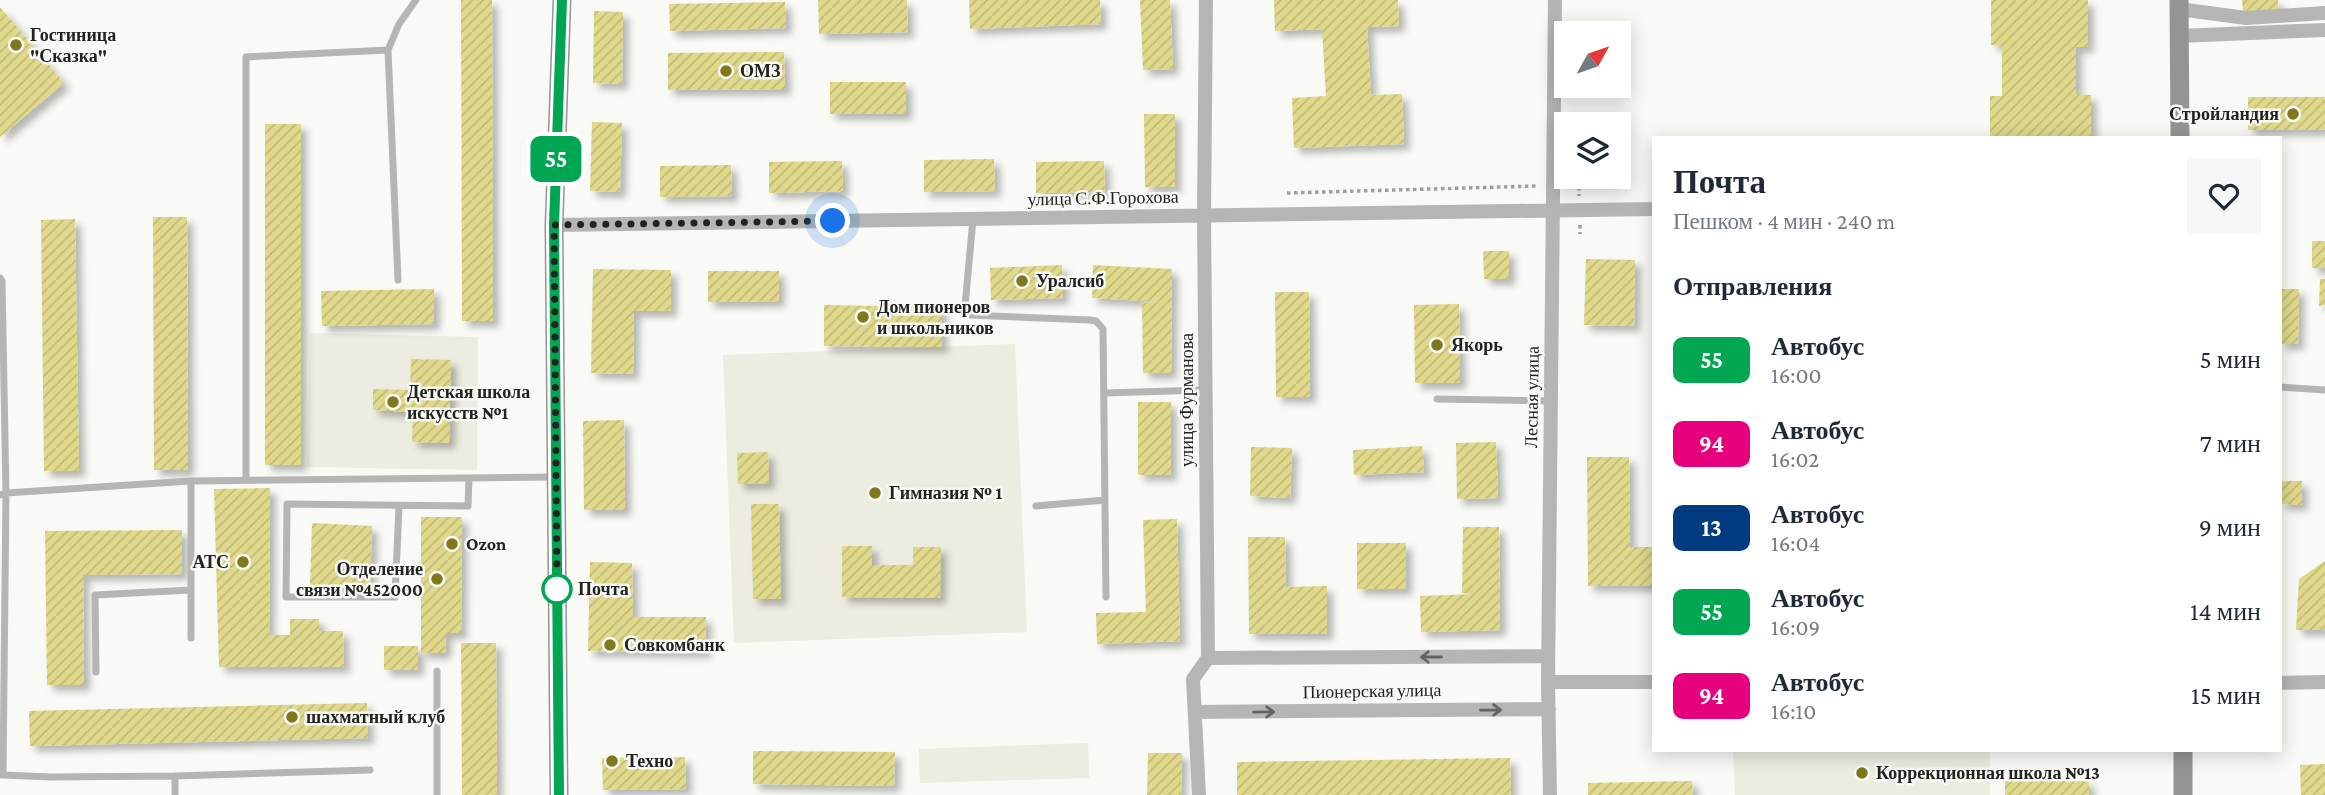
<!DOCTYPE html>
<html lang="ru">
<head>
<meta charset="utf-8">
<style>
  body { margin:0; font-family:"Crimson Pro",serif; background:#f6f6f7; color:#1f2937; height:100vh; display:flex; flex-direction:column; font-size:26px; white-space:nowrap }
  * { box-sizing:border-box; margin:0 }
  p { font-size:23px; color:#747a83 }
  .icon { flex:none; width:38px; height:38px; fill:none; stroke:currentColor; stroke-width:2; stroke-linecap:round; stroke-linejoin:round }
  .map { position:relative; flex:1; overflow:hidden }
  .panel { position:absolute; left:1652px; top:136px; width:630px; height:616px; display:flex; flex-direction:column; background:#fff; border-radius:0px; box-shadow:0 4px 18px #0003 }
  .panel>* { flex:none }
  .badge { padding:0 14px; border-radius:10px; font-size:24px; line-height:46px }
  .needle { width:46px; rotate:50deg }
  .tools { position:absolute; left:1554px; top:21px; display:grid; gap:14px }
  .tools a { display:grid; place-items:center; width:77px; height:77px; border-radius:0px; background:#fff; box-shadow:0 4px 18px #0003; font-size:35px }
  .you { position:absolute; width:35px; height:35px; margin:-18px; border:5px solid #fff; border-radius:50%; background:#1a73e8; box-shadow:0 0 0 10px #1a73e833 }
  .map>.badge { position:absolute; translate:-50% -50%; box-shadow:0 0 0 4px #fff }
  h2 { padding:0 21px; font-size:26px; line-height:63px }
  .round { display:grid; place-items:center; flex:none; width:74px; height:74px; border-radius:0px; background:#f6f6f7 }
  .summary { display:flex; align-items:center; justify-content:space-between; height:119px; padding:0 21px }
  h1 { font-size:33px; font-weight:700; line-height:52px }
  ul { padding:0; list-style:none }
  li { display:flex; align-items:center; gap:21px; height:84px; padding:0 21px }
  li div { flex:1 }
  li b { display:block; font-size:26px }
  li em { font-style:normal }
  li .badge { min-width:77px; font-weight:700; text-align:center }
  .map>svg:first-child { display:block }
  .built { fill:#edece1 }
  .building { fill:url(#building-hatch); filter:url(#shadow) }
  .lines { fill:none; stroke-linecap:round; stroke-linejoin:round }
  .path { stroke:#9e9e9b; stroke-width:3.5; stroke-dasharray:3.5 3.5; stroke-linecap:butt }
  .lane { stroke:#b5b5b3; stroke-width:7 }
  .street { stroke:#b5b5b3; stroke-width:14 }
  .secondary { stroke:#949492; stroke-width:19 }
  .oneway { stroke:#646462 }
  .line-casing { stroke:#fff; stroke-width:16 }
  .line { stroke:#00a651; stroke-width:10 }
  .walk { stroke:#222220; stroke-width:7; stroke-dasharray:0 12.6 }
  .poi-dot { fill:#80781d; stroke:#f9f9f5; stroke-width:2.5 }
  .stop-dot { fill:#fff; stroke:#00a651; stroke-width:3.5 }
  .labels { text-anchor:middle; stroke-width:5; stroke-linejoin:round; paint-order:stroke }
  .poi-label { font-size:18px; font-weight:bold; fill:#222220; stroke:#f9f9f5; text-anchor:start }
  .street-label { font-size:18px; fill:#222220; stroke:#f9f9f5 }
  .stop-label { font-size:18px; font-weight:bold; fill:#222220; stroke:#f9f9f5; text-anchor:start }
</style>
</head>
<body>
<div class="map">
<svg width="2325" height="795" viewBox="0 0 2325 795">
  <defs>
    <pattern id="building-hatch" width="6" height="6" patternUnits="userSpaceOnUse" patternTransform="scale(1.75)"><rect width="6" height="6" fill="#e0d98c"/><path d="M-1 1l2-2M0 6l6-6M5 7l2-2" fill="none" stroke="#c0ba78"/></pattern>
    <filter id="shadow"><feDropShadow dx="6" dy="6" stdDeviation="3.5" flood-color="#0004"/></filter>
  </defs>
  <rect width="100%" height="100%" fill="#f9f9f5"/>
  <path class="built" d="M310 333 478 337 477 470 307 467Z
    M1015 344 1027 632 734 643 723 355Z
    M1088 743 1089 778 920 783 919 749Z
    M1733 751H1990V795H1735Z"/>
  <path class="building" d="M461 0H492L493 321H462Z
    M818 0H907L908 32 819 34Z
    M969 0H1100L1101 24 970 29Z
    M1140 0H1170L1173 69 1143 70Z
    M1274 0H1398L1399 26 1367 27 1371 95 1402 94 1404 144 1294 148 1292 98 1326 96 1322 29 1275 31Z
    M1991 0H2088V47H2076V94L2091 95V138H1990V96H2002V45H1991Z
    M2242 0H2278L2279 11H2243Z
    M785 2 786 28 670 31 669 4Z
    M0 7 64 83 0 137Z
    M594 11 623 12 622 84 593 83Z
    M784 52 785 89 668 90V53Z
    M830 82H906V114H830Z
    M2248 97H2325V130H2248Z
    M1144 114H1175V187H1145Z
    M592 122 622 123 620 192 590 191Z
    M265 124H301V465H265Z
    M994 159 995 191 924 192V160Z
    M842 161 843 191 769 193V162Z
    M1104 161 1105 192 1036 193V162Z
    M731 165 732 196 660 197V166Z
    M153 217H187L188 470H154Z
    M75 219 79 471H44L41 220Z
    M2312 241H2325V268H2312Z
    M1483 251H1509V279H1484Z
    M1586 259 1635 260 1634 326 1584 325Z
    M1062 265 1063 298 991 300 990 268Z
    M1093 265 1172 269 1171 373H1143L1142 303 1161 302 1092 298Z
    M593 269 671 270V311H634L633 374 591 373Z
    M708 271H779V301L708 302Z
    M2320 279H2325V305L2319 306Z
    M434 289V324L322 326 321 291Z
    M2280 289H2299L2298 344H2280Z
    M1275 292H1309L1310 397H1276Z
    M1459 304 1460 383H1415L1414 305Z
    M824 305 942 307V347L824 346Z
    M411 359 451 360 449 443 412 442 413 412 373 410V389L410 390Z
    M1138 402H1171V475H1138Z
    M624 420 625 510H584L583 421Z
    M1496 442 1498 498 1457 499 1456 443Z
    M1422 446 1424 472 1354 475 1353 450Z
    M1251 447 1292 448 1290 498 1250 496Z
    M768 452 769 483 738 484 737 453Z
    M1587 457H1629L1630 547H1654V586H1588Z
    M2280 481H2302V505L2280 504Z
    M270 488 269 635H290V619H319V631H343L344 667H219L214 489Z
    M751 504H779L781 599H753Z
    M421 517H462L461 633H446L445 653H421Z
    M1177 519 1180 641 1097 644 1096 613 1146 612 1143 520Z
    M312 523 372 526 370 588 310 586Z
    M1463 527H1499L1500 630 1421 632 1420 596 1475 594 1462 593Z
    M182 530V574L83 575 84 685H47L45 531Z
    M1248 537H1285L1286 587 1327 586V634H1249Z
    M1357 543H1406V589H1357Z
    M842 546H872V565H913V547H941L940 598 842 597Z
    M2325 561V630H2296L2299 579Z
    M590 562 632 563 633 617H706L705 652 588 651Z
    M461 643H496L497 795H462Z
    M384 646H418V670H384Z
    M367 703 368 738 30 746 29 711Z
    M753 751 895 752 894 786 753 784Z
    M1148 753H1182L1181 795H1147Z
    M685 757 686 789 603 790 602 758Z
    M1510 758 1511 795H1237V762Z
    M2325 764V795H2301L2300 765Z
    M1692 781 1693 795H1588V783Z
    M2005 781H2089V795H2005Z"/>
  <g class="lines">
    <path class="path" d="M1566 186H1579V196
      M1287 193 1537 186
      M1580 225V234"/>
    <path class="lane" d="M388 50 398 280
      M973 219 965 306 968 315 1090 320 1096 321 1103 329 1106 597
      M0 278 2 281 6 493 191 481 555 477
      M2280 387 2325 390
      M1105 393 1205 390
      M1437 399 1550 401
      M246 480V57L388 50 399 24 416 0
      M0 495 6 493 3 775H0
      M399 506 395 597H286L287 504 468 506 469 478
      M1036 506 1105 500
      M191 638V481
      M96 672 95 595 190 590
      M3 775 51 777 175 776
      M175 795V776L370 770
      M437 795V671"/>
    <path class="street" d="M2179 9 2246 18 2325 13
      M2178 36 2325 30
      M554 225 1654 209
      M1208 658 1548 656
      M1548 682H1654
      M2280 683 2325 682
      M1195 712 1549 709
      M1199 795 1193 679 1208 658 1204 216 1206 0
      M1550 795 1548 682 1555 0"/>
    <path class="secondary" d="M2179 0 2180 138
      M559 795 554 225 562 0
      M2183 795V751"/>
  </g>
  <defs><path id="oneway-shaft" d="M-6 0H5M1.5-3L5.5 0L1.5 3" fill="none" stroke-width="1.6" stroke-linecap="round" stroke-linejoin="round" transform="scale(1.75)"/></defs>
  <g class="oneway">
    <use href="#oneway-shaft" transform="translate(1431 657) rotate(180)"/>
    <use href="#oneway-shaft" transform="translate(1491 710) rotate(-1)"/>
    <use href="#oneway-shaft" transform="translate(1264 712) rotate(-1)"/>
  </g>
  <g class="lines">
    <g class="line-casing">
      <path id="line" d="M559 795 554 225 562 0"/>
    </g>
    <use href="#line" class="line"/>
    <path class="walk" d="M557 589 554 225 833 221"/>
  </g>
  <g class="poi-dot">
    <circle cx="16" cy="45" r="7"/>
    <circle cx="726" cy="71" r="7"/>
    <circle cx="2293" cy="114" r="7"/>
    <circle cx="1022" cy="281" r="7"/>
    <circle cx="863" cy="317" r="7"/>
    <circle cx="1437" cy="345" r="7"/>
    <circle cx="393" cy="402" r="7"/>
    <circle cx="875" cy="493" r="7"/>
    <circle cx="452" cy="544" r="7"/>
    <circle cx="243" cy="562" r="7"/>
    <circle cx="437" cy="579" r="7"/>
    <circle cx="610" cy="645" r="7"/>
    <circle cx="292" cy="717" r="7"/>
    <circle cx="612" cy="761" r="7"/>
    <circle cx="1862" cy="773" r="7"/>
  </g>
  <circle class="stop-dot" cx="557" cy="589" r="14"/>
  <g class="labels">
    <g class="poi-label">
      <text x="30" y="41">Гостиница<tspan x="30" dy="21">"Сказка"</tspan></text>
      <text x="740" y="77">ОМЗ</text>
      <text x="2279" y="120" text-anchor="end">Стройландия</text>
      <text x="1036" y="287">Уралсиб</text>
      <text x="877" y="313">Дом пионеров<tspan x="877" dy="21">и школьников</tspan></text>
      <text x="1451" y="351">Якорь</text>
      <text x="407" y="398">Детская школа<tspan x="407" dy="21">искусств №1</tspan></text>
      <text x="889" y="499">Гимназия № 1</text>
      <text x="466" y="550">Ozon</text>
      <text x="229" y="568" text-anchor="end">АТС</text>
      <text x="423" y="575" text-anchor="end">Отделение<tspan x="423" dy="21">связи №452000</tspan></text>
      <text x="624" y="651">Совкомбанк</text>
      <text x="306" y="723">шахматный клуб</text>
      <text x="626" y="767">Техно</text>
      <text x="1876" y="779">Коррекционная школа №13</text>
    </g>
    <g class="street-label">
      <text transform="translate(1103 198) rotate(-1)" y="6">улица С.Ф.Горохова</text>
      <text transform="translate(1532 397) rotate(-89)" y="6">Лесная улица</text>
      <text transform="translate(1187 400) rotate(-90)" y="6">улица Фурманова</text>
      <text transform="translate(1372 691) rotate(-1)" y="6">Пионерская улица</text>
    </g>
    <g class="stop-label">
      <text x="578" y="595">Почта</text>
    </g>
  </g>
</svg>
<div class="tools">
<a><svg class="needle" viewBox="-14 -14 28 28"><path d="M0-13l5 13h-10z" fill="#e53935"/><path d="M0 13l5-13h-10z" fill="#747a83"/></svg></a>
<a><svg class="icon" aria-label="layers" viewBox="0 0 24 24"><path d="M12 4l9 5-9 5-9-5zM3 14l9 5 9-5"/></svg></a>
</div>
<div class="you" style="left:833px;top:221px"></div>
<b class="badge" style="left:556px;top:159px;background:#00a651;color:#fff">55</b>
<section class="panel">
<div class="summary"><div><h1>Почта</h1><p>Пешком · 4 мин · 240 m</p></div><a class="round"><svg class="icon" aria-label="heart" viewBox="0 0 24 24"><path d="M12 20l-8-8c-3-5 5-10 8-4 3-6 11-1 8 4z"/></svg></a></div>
<h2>Отправления</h2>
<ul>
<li><span class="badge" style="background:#00a651;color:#fff">55</span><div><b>Автобус</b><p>16:00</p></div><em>5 мин</em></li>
<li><span class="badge" style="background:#e6007e;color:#fff">94</span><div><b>Автобус</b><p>16:02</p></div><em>7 мин</em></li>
<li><span class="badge" style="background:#003b80;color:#fff">13</span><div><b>Автобус</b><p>16:04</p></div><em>9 мин</em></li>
<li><span class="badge" style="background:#00a651;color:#fff">55</span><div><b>Автобус</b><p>16:09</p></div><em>14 мин</em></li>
<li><span class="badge" style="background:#e6007e;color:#fff">94</span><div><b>Автобус</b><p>16:10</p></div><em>15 мин</em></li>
</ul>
</section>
</div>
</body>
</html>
